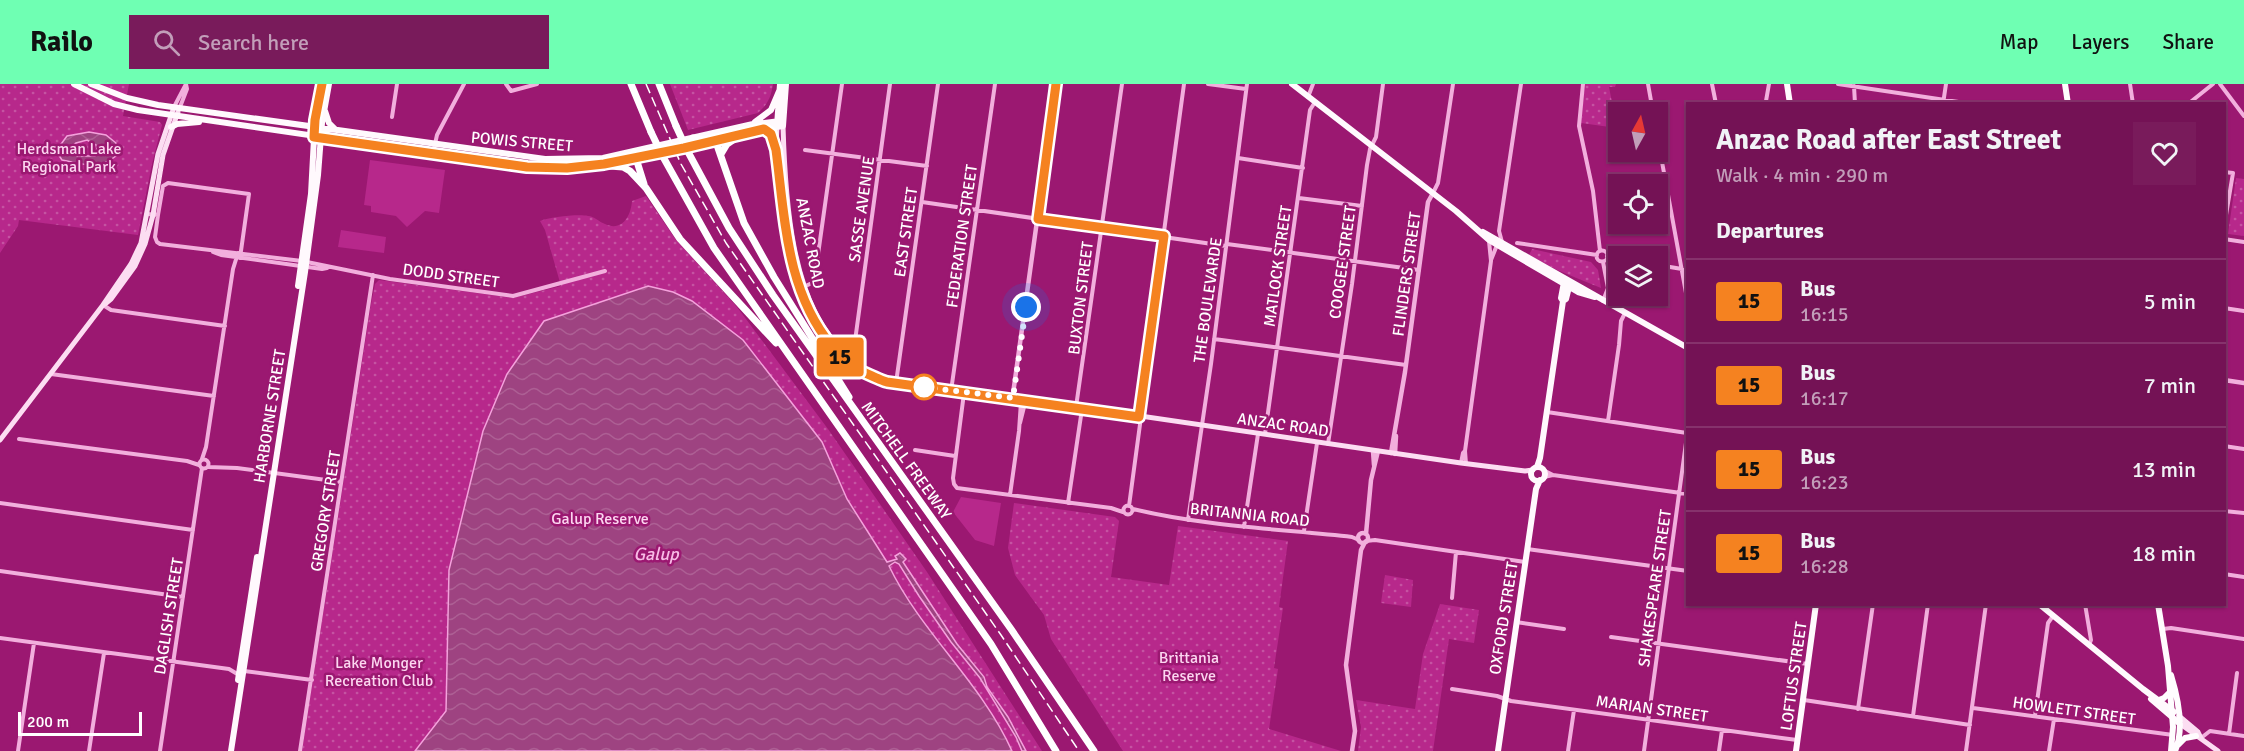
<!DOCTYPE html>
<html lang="en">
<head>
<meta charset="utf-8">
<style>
  body { margin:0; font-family:Signika,sans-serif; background:#791b5b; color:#f1f3f6; height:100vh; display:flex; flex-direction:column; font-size:22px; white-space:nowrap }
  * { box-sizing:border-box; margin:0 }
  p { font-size:20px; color:#c29eb9 }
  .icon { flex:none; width:33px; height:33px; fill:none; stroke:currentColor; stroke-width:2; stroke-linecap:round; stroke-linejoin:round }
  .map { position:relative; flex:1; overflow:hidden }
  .drawer { position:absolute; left:1686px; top:18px; width:540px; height:504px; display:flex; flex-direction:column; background:#741255; border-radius:0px; box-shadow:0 2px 4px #0004,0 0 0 2px #86326c }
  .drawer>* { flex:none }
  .badge { padding:0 12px; border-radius:4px; font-size:21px; line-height:39px }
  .needle { width:39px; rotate:8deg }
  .fabs { position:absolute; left:1608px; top:18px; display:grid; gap:12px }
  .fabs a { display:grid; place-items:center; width:60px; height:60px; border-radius:0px; background:#741255; box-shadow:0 2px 4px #0004,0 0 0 2px #86326c; font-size:30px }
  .scale { position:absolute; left:18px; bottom:15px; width:124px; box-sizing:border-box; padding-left:6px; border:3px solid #fff; border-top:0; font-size:16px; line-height:21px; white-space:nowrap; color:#fff; -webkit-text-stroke:4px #9b1871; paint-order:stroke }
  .you { position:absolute; width:30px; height:30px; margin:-15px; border:4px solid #fff; border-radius:50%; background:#1a73e8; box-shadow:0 0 0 9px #1a73e833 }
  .map>.badge { position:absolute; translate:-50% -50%; box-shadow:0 0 0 3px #fff }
  h2 { padding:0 30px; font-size:22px; line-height:54px }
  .round { display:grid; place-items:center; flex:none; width:63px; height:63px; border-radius:0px; background:#791b5b }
  .summary { display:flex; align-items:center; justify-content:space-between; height:102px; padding:0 30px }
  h1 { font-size:28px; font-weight:700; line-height:45px }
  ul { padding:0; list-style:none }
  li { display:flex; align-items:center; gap:18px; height:84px; padding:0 30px; border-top:2px solid #86326c }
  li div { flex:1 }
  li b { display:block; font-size:22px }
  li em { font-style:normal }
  li .badge { min-width:66px; font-weight:700; text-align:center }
  header { display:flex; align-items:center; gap:36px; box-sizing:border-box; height:84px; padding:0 30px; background:#6fffb3; color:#111 }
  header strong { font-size:28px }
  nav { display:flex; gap:33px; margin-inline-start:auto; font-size:21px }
  .search { width:420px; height:54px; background:#791b5b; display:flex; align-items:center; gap:15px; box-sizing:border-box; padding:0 21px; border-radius:0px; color:#c29eb9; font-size:22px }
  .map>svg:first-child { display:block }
  .grass { fill:#b7288b }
  .park { fill:url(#park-dots) }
  .water { fill:url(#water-waves); stroke:#f4a1dc; stroke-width:1.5; fill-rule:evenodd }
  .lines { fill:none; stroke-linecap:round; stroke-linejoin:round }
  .minor { stroke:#f2afdd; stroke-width:4 }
  .tertiary { stroke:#f2afdd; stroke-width:4.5 }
  .secondary { stroke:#fcddf2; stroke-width:5 }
  .primary { stroke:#fff9fd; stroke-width:6 }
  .trunk { stroke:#fffcfe; stroke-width:6 }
  .motorway { stroke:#fff; stroke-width:7 }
  .rail { stroke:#fff; stroke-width:1.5; stroke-dasharray:10 4.5; stroke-linecap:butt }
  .motorway-bridge { stroke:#fff; stroke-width:7 }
  .line-casing { stroke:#fff; stroke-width:14 }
  .line { stroke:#f58220; stroke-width:9 }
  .walk { stroke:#fff; stroke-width:6; stroke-dasharray:0 10.8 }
  .stop-dot { fill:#fff; stroke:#f58220; stroke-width:3 }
  .labels { text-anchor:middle; stroke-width:5; stroke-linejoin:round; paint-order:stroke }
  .street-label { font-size:16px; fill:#fff; stroke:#9b1871 }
  .park-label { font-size:16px; fill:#fcd6f0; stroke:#9b1871 }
  .water-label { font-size:18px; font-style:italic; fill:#f8bbe6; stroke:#9b1871 }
</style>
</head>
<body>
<header>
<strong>Railo</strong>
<div class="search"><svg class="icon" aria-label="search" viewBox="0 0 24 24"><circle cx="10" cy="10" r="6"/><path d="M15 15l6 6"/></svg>Search here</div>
<nav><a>Map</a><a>Layers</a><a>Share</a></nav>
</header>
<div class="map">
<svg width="2244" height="667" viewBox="0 0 2244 667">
  <defs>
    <pattern id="park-dots" width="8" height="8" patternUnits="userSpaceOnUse" patternTransform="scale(1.5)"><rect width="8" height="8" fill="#b7288b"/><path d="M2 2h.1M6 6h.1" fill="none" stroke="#c553a2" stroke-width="1.8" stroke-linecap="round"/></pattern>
    <pattern id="water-waves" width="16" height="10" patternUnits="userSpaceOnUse" patternTransform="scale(1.5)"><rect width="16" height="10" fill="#9e4381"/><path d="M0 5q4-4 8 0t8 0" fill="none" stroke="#ad5f94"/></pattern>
  </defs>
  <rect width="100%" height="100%" fill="#9b1871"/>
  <path class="grass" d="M370 76 445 86 439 129 425 127 407 143 396 132 371 128V122L364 121Z
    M341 146 386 153 384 169 338 163Z
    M961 413 1001 419 994 462 975 456 953 428Z"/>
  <path class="park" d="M0 0H129L123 32 160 38 162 41 152 80 138 151 19 136 18 142 0 169Z
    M670 0H773C771 13 768 20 758 29L688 46Z
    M1585 0H1616L1615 3H1609L1617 44 1581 39Z
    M2236 94 2244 95V152L2228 150Z
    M646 112 676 156 737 223 828 345 927 488 1042 667H302L371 220 375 200 379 196 513 214 561 202 545 146 540 137C550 133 578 130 588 132 594 132 599 138 605 140 622 148 631 132 632 117Z
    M1532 165 1591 178 1598 186 1601 204 1557 186 1529 171Z
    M1014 419 1115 433 1119 437 1111 493 1169 501 1178 442 1288 457 1279 523 1283 524 1274 584 1278 585 1269 645 1341 667H1123L1051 555 1044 531 1015 491 1008 464Z
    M1385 491 1413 496 1411 523 1381 519Z
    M1440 520 1479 526 1474 559 1449 555 1433 667H1358L1361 643 1356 616 1415 625 1423 570Z"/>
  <path class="water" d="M89 48 106 51 116 59V72C97 87 85 80 62 76L56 67 67 52ZM87 56 96 61 98 69 95 72H77L69 64 76 59Z
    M648 202 673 208 692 217 743 256 822 358 847 415 887 478 897 475 895 472 900 469 906 475 903 478 957 560 984 593 987 603 1008 633 1026 667H1022L1016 653 980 594 951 558 919 512 899 480 895 478 889 482C922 550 981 598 1012 667H415L446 627 449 486 483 347 507 290 544 237Z"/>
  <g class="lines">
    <path class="minor" d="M506 0 511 7 537 0
      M1208 0 1246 5
      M1583 0 1579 42 1593 107 1600 167
      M1648 0 1653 28
      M1712 0 1716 20
      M1838 0 1972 20
      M2130 0 2133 20
      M2220 0 2244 32
      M1854 2 1855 20
      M1308 13 1313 0
      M1766 17 1769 0
      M1943 20 1946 0
      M2188 20 2213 0
      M174 23 186 0
      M180 23 187 5 186 0
      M392 33 397 0
      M1658 56 1688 220
      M805 66 927 82
      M433 69 437 51 464 0
      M1238 74 1303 84
      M2224 88 2233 89 2224 143
      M1433 109 1438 99 1453 0
      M1299 114 1362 122
      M922 118 1226 162
      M147 130 158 131 155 153 157 158 160 160 302 177 390 195 513 212 605 187
      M158 131 163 102 168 99 249 110 240 174
      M2224 155 2244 158
      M1502 158 1499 147 1521 0
      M1517 159 1597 171
      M1227 160 1419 186
      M1596.5 172a5.5 5.5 0 1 1 11 0a5.5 5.5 0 1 1-11 0Z
      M213 168 221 171 322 185 327 184
      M1607 172 1618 174
      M1491 176 1497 161
      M1603 178 1608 204 1603 217
      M1658 181 1688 186
      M799 205 812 199 815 192 842 0
      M103 221 111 226 225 242
      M2224 224 2244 227
      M1214 255 1406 281
      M847 269 854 254
      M851 273 855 257 890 0
      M51 290 214 312
      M896 299 938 0
      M951 307 995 0
      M964 309 953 394 954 400 957 404 1111 424 1123 428
      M1076 323 1122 0
      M1547 328 1687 349
      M1139 332 1184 0
      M1608 337 1619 261 1621 237 1625 229
      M1020 339 1025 319
      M1265 350 1310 26 1315 18
      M19 355 187 377 199 381
      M1328 360 1352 200 1367 81 1370 65 1376 53 1383 0
      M2224 362 2244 365
      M915 366 955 372
      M202 375 206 363 233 185 238 169
      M199.5 380a4.5 4.5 0 1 1 9 0a4.5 4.5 0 1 1-9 0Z
      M1461 379 1463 369 1465 367
      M1466 380 1465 367 1491 177 1489 157
      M208 383 237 384 341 398
      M1545 387 1553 391 1688 410
      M1544 393 1553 391
      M1010 411 1019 347 1021 318
      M0 419 193 446
      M1068 419 1082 325
      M1123.5 426a4.5 4.5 0 1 1 9 0a4.5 4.5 0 1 1-9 0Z
      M1129 422 1141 333
      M1133 425C1204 442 1279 445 1352 453L1359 456
      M2224 427 2244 429
      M1188 436 1211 280 1247 0
      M1244 443 1258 350
      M1304 447 1317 359
      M1366 457 1375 456 1525 478
      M1527 465 1688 487
      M0 487 183 513
      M2224 490 2244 493
      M1452 514 1456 468
      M2085 520 2091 556 2089 561
      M1516 538 1564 545
      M2163 545 2171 544 2244 555
      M1611 553 1808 580
      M0 554 229 585 239 591
      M244 587 312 596
      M1452 605 1497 612 1511 617 1797 656
      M1804 616 1970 641
      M1973 624 2173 651
      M1858 625 1873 520
      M1913 632 1928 520
      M2035 632 2048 539 2053 532
      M2229 650 2237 589
      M2201 654 2210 647 2244 652
      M18 667 34 559
      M89 667 104 569
      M160 667 202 384
      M300 667 373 191
      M1568 667 1574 626
      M1644 667 1688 344
      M1719 667 1722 646
      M1966 667 1986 520
      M2049 667 2054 635"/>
    <path class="tertiary" d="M2224 296 2244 299
      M1012 317 1056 0
      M1373 367 1374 381
      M1391 369 1405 288 1428 118 1433 109
      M1395 370 1396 352
      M1358 454a5 5 0 1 1 10 0a5 5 0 1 1-10 0Z
      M1366 450 1371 396 1378 367
      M1352 667 1355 647 1346 581 1361 466 1365 458"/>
    <path class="secondary" d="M777 42 776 66 791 179 799 207 810 230 840 273
      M783 42C785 110 790 222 845 268
      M105 220 111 215 135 182 145 160 153 131 163 71 178 28
      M840.5 274a5.5 5.5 0 1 1 11 0a5.5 5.5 0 1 1-11 0Z
      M846 279 877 295 896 299 1031 316 1461 379 1525 387 1533 386
      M0 356 103 221 131 180 141 159 158 70 174 23
      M2179 632 2198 648 2201 654
      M2179 639 2218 667"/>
    <path class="primary" d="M74 0 114 20 138 26 527 83C603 88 681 67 754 47
      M91 0 127 14 158 21 545 75 603 74 753 40
      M1292 0 1456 127 1489 156 1578 208 1595 213
      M1787 0 1790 20
      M325 27 329 39 336 46
      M755 38 771 26 780 5
      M755 40 780 37
      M777 42 780 0
      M171 43 177 40 199 38
      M763 45 771 50 776 66
      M756 46 783 42 786 0
      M1483 148 1688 264
      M298 202 311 110 315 36 322 0
      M1563 217 1566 215 1570 199
      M1537 383 1540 374 1563 217 1561 214 1564 198
      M1531 390a7 7 0 1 1 14 0a7 7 0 1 1-14 0Z
      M2039 520 2143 605 2174 628
      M238 596 257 473
      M2151 615 2179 639
      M231 667 305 188 318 91 322 39 329 0
      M1498 667 1536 405 1540 396
      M1796 667 1816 520"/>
    <path class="trunk" d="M2065 0 2068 20
      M2158 520 2168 582 2173 643 2171 667
      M2171 591C2178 614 2185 645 2175 667
      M2159 616 2164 614 2169 609
      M2178 661 2185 654 2196 652"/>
    <path class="motorway" d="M631 0 651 48
      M659 0 676 42
      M693 54 714 57 717 61 744 139 774 193 849 313
      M687 66 729 144 773 211 1011 545 1094 667
      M634 68 644 100
      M721 70 727 60 740 51
      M662 71 714 164 991 560 1056 667
      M596 81 623 83 630 87 646 104 680 155 776 259"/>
    <path class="rail" d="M646 0 681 80 726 159 1001 551 1079 667"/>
    <path class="motorway-bridge" d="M676 42 687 66
      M651 48 662 71"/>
  </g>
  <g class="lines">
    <g class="line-casing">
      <path id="line" d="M322 0 315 36 314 53 527 83 567 84 604 80 684 64 764 45 771 50 776 66C785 134 786 207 832 262 836 266 838 273 841 277 843 279 882 297 887 298L1139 333 1164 152 1038 135 1056 0"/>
    </g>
    <use href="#line" class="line"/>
    <path class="walk" d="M924 303 1013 314 1026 223"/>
  </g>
  <circle class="stop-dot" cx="924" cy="303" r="12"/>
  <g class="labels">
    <g class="street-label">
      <text transform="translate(522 57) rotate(5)" y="6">POWIS STREET</text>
      <text transform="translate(861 125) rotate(-82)" y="6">SASSE AVENUE</text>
      <text transform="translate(905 148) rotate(-82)" y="6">EAST STREET</text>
      <text transform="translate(961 152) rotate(-82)" y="6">FEDERATION STREET</text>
      <text transform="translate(811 159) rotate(79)" y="6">ANZAC ROAD</text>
      <text transform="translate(1342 178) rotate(-82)" y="6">COOGEE STREET</text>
      <text transform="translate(1277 182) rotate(-82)" y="6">MATLOCK STREET</text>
      <text transform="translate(1406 190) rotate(-82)" y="6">FLINDERS STREET</text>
      <text transform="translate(451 191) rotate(8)" y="6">DODD STREET</text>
      <text transform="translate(1080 214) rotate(-83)" y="6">BUXTON STREET</text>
      <text transform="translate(1207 216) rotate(-82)" y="6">THE BOULEVARDE</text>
      <text transform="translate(269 332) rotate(-81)" y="6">HARBORNE STREET</text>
      <text transform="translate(1283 340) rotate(8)" y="6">ANZAC ROAD</text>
      <text transform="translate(907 376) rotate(54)" y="6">MITCHELL FREEWAY</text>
      <text transform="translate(325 427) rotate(-81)" y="6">GREGORY STREET</text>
      <text transform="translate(1250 430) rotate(6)" y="6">BRITANNIA ROAD</text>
      <text transform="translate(1654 504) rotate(-82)" y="6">SHAKESPEARE STREET</text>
      <text transform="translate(168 532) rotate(-81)" y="6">DAGLISH STREET</text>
      <text transform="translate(1503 534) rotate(-81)" y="6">OXFORD STREET</text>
      <text transform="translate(1793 592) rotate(-82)" y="6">LOFTUS STREET</text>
      <text transform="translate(1652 624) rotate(8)" y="6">MARIAN STREET</text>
      <text transform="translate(2074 626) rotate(8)" y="6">HOWLETT STREET</text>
    </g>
    <g class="park-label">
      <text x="69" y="70">Herdsman Lake<tspan x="69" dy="18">Regional Park</tspan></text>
      <text x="600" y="440">Galup Reserve</text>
      <text x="1189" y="579">Brittania<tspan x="1189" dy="18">Reserve</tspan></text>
      <text x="379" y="584">Lake Monger<tspan x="379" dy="18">Recreation Club</tspan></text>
    </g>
    <g class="water-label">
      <text x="656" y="476">Galup</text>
    </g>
  </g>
</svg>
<div class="fabs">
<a><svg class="needle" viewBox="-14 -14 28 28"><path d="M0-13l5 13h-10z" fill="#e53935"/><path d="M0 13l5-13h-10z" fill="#c29eb9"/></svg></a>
<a><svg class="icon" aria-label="locate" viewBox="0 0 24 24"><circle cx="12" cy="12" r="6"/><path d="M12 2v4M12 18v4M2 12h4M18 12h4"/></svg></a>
<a><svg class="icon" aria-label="layers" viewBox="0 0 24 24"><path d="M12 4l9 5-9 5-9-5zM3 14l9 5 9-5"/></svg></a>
</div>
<div class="scale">200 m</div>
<div class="you" style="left:1026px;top:223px"></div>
<b class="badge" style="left:840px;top:273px;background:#f58220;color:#111">15</b>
<section class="drawer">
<div class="summary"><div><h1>Anzac Road after East Street</h1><p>Walk · 4 min · 290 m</p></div><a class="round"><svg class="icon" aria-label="heart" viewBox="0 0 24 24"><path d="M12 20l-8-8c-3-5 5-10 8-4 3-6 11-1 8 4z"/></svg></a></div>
<h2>Departures</h2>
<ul>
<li><span class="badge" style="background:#f58220;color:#111">15</span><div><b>Bus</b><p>16:15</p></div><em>5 min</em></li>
<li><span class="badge" style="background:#f58220;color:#111">15</span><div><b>Bus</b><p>16:17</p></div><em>7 min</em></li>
<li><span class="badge" style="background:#f58220;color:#111">15</span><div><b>Bus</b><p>16:23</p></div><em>13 min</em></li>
<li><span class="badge" style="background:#f58220;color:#111">15</span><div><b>Bus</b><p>16:28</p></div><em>18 min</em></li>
</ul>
</section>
</div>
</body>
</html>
